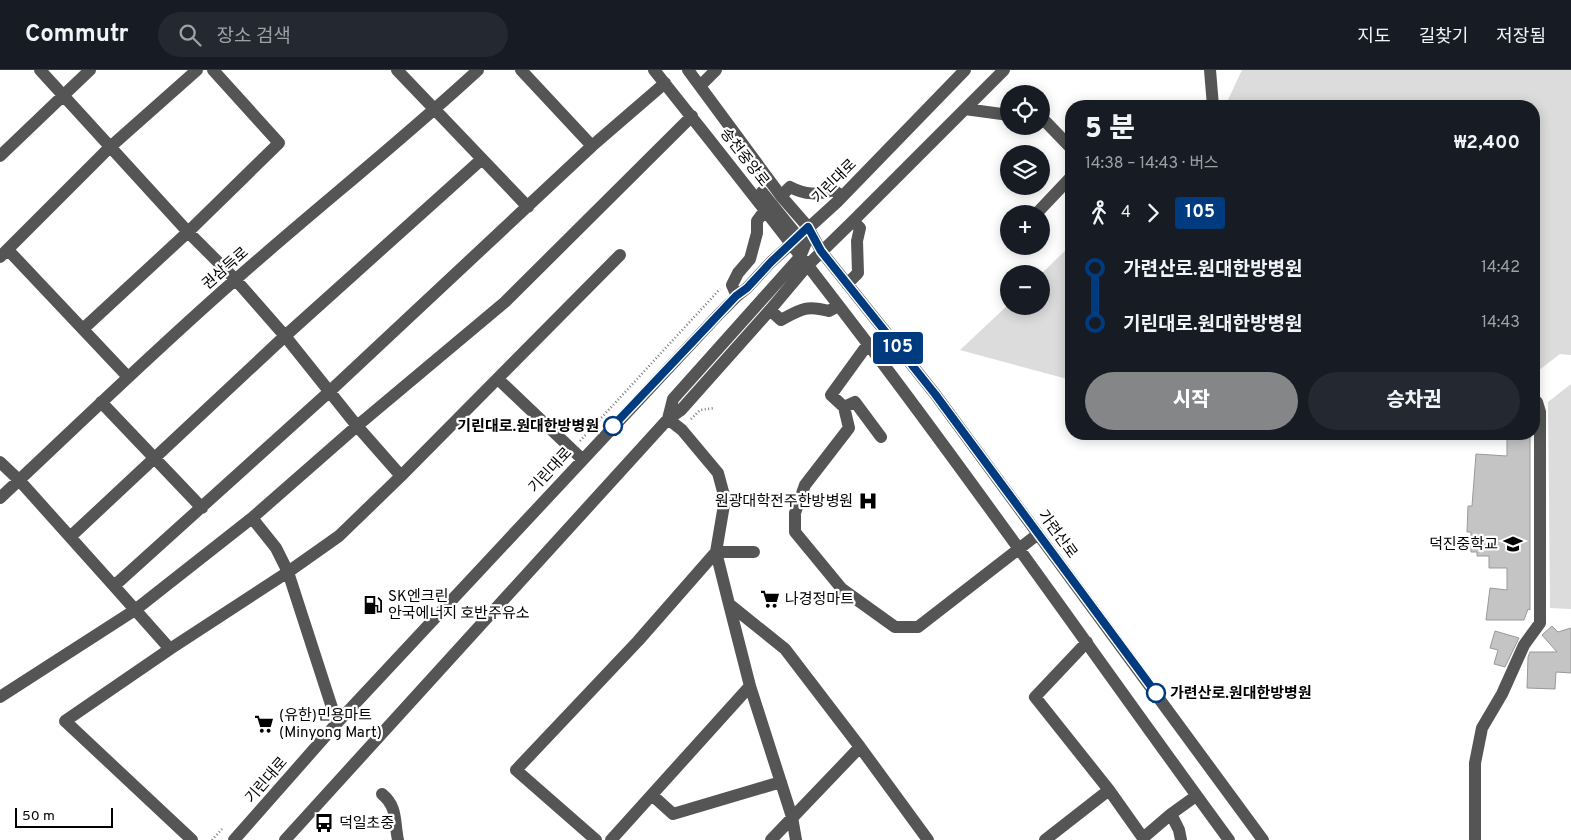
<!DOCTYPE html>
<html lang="ko">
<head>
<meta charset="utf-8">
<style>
  body { margin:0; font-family:Overpass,"Noto Sans KR",sans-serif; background:#242831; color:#f1f3f6; height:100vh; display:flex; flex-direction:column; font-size:19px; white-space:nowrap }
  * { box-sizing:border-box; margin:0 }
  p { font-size:16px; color:#9ea1a6 }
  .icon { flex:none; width:28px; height:28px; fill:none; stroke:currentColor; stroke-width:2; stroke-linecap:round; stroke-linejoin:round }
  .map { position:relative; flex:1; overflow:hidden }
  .sheet { position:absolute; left:1065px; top:30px; width:475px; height:340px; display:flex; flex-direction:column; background:#171b24; border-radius:20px; box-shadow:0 2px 12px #0003 }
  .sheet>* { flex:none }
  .badge { padding:0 10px; border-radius:4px; font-size:18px; line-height:32px }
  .tools { position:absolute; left:1000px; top:15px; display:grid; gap:10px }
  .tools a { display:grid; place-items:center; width:50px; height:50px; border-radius:50%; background:#171b24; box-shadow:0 2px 12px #0003; font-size:25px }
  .scale { position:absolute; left:15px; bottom:12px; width:98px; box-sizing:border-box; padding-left:5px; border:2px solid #000; border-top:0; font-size:14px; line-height:18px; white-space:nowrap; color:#000; -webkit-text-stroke:4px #fff; paint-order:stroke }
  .map>.badge { position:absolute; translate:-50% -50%; box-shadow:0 0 0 2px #fff }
  .legs { display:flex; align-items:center; gap:8px; height:55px; padding:0 20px; font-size:16px }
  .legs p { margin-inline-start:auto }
  .head { display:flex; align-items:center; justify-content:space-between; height:85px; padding:0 20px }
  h1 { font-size:28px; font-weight:800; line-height:38px }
  .cta { display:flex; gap:10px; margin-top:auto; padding:10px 20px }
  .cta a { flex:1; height:58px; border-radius:30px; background:#858687; color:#fff; font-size:20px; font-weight:800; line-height:58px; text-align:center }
  .cta a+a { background:#242831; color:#f1f3f6 }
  ul { padding:0 20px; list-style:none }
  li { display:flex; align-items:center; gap:18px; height:55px; font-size:19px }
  li i { display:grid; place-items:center; width:8px; height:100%; margin:0 6px; background:currentColor }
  li i::after { content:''; width:12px; height:12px; margin:-6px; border:4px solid; border-radius:50%; background:#171b24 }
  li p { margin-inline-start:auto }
  li:first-child i { background:linear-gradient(#0000 50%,currentColor 0) }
  li:last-child i { background:linear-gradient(currentColor 50%,#0000 0) }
  header { display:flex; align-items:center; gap:30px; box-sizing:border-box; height:70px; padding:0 25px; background:#171b24; border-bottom:1px solid #363941 }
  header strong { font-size:24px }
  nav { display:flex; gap:28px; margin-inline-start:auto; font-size:18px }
  .search { width:350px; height:45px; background:#242831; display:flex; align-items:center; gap:12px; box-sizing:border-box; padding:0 18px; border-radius:28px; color:#9ea1a6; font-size:19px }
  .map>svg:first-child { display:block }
  .green { fill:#dcdcdc }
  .building { fill:#c4c4c4; stroke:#999 }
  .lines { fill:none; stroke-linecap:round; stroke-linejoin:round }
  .path { stroke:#777; stroke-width:2.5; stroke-dasharray:1 2.5; stroke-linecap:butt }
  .minor { stroke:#555; stroke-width:12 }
  .line-1-casing { stroke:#fff; stroke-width:11 }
  .line-1 { stroke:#003b80; stroke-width:8 }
  .stop-1-dot { fill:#fff; stroke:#003b80; stroke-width:2.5 }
  .labels { text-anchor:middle; stroke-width:4.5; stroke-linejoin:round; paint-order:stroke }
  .street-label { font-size:15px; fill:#000; stroke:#fff }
  .stop-label { font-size:15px; font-weight:bold; fill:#000; stroke:#fff; text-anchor:end }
  .poi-label { font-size:15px; fill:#000; stroke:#fff; text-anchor:start }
</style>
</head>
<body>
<header>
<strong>Commutr</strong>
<div class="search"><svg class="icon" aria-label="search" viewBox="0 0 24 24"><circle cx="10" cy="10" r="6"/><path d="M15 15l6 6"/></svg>장소 검색</div>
<nav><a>지도</a><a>길찾기</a><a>저장됨</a></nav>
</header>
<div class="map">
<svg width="1571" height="770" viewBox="0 0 1571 770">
  <rect width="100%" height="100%" fill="#fff"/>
  <path class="green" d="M1242 0H1571V285L1560 284 1534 304V36H1225Z
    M1071 175V310L960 280 1009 234V236H1041V204Z
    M1571 314V539L1550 538 1548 332Z"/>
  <path class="building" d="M1507 364H1530V540L1528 539 1524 550H1486L1490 518 1507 520V498H1489V486H1477V482H1471V462H1467L1468 436H1472L1476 384 1507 386Z
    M1552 556 1558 562 1571 558V603L1556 602 1555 619 1527 618 1528 587 1530 582H1557L1542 565Z
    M1495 561 1519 568 1505 597 1494 594 1498 580 1490 578Z"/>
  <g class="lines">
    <path class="path" d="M691 349 700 340 715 338
      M580 371 720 219
      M212 770 222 759"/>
    <path class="minor" d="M40 0 188 162 235 209 285 266 357 356 401 406
      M397 0 528 137
      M521 0 592 76
      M654 0C727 91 798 182 868 274 992 437 1108 605 1229 770
      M688 0 781 126 808 157 821 181 935 324 1263 770
      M1210 0 1213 36
      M701 15 716 0
      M965 39 1009 45
      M1041 49H1043L1071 78
      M0 86 90 0
      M762 122 803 173
      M781 126 790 117C805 125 818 125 834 120L842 127
      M1036 144 1071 107
      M808 157 805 175 800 187 673 329 668 349 682 360 718 403 725 429 716 482 729 534 785 579 860 677
      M8 180 128 307
      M0 187 109 78 197 0
      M847 214 858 203 857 171 860 158 853 151
      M737 226 732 215 738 203 750 189 757 163V151L765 140
      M770 240 781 250C801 239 806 235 829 241L838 236
      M83 259 188 162 279 73 213 0
      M868 274 831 325 844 337 855 332 881 367
      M498 309 582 389
      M101 332 202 438
      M844 337 849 358 805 415 795 443V462L842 519 895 557H918L1038 464
      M0 392 19 410 114 516 329 322 592 76 665 13
      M0 428C78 355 155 280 235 210 315 139 399 73 478 0
      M252 448 276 478 288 502 337 653
      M70 467 285 266 482 89
      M114 516 170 579
      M729 534 750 616
      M1087 572 1035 627 1109 720 1143 768 1171 744 1196 726
      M0 627 135 540 252 448 357 356 505 232 692 46
      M382 724C398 737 394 752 398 770
      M652 725 673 744 781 712
      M1171 744 1179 760 1181 770
      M192 770 65 651 170 579 288 502 339 466 401 406 620 185
      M234 770 337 653 719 244 737 226 747 218 771 192 837 132 965 0
      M285 770 668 349 681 340 770 240 807 196 853 151 1004 0
      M596 770 516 700 638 571 716 482H754
      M611 770 750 616 792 747 796 770
      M771 770 860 677 928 770
      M1045 770 1109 720
      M1475 770V693L1482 658 1502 624 1524 575 1540 553V342L1537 332 1534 330"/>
  </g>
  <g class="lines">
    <g class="line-1-casing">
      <path id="line-1" d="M613 356 736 226 747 218 771 192 808 157 821 181 935 324 1156 623"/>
    </g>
    <use href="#line-1" class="line-1"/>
  </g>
  <defs>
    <g id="hospital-bare" transform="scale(1.5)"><path d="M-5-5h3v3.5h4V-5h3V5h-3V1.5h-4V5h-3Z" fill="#000" stroke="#fff" stroke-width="2.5" paint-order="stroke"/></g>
    <g id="school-bare" transform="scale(1.5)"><path d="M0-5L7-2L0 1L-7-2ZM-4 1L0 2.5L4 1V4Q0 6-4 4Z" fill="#000" stroke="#fff" stroke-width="2.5" paint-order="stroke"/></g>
    <g id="supermarket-bare" transform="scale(1.5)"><path d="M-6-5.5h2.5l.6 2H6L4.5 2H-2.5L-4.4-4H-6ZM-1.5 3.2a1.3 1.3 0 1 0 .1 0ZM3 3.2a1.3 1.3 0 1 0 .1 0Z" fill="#000" stroke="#fff" stroke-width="2.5" paint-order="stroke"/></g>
    <g id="fuel-bare" transform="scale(1.5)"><path d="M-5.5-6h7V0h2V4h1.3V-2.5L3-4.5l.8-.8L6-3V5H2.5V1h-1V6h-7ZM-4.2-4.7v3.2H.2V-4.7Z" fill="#000" stroke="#fff" stroke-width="2.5" paint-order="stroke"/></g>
    <g id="bus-bare" transform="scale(1.5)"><path d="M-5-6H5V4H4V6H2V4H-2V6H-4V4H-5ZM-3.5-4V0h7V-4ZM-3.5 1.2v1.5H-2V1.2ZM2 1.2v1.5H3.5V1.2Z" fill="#000" stroke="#fff" stroke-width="2.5" paint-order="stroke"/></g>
  </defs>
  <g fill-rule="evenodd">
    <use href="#hospital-bare" x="868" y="431"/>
    <use href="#school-bare" x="1513" y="474"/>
    <use href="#supermarket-bare" x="770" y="529"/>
    <use href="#fuel-bare" x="373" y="535"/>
    <use href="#supermarket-bare" x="264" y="654"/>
    <use href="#bus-bare" x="324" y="753"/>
  </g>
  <g class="stop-1-dot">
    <circle cx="613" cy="356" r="9"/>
    <circle cx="1156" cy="623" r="9"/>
  </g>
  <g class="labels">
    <g class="street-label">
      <text transform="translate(745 87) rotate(52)" y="5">송천중앙로</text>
      <text transform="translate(834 111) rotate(-45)" y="5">기린대로</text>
      <text transform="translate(225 198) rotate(-41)" y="5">권삼득로</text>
      <text transform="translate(550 400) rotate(-47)" y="5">기린대로</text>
      <text transform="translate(1058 464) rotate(54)" y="5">가련산로</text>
      <text transform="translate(266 710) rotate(-49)" y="5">기린대로</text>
    </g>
    <g class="stop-label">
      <text x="599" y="361">기린대로.원대한방병원</text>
      <text x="1170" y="628" text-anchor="start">가련산로.원대한방병원</text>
    </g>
    <g class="poi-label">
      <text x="853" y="436" text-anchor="end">원광대학전주한방병원</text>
      <text x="1498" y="479" text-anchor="end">덕진중학교</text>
      <text x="388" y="531">SK엔크린<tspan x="388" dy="17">안국에너지 호반주유소</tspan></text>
      <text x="785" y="534">나경정마트</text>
      <text x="279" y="650">(유한)민용마트<tspan x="279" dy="17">(Minyong Mart)</tspan></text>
      <text x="339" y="758">덕일초중</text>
    </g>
  </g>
</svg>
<div class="tools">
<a><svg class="icon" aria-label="locate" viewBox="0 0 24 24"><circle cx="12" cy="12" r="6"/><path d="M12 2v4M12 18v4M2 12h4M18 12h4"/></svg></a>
<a><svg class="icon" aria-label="layers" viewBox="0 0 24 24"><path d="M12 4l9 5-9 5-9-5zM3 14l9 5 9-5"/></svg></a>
<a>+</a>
<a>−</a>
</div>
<div class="scale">50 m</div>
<b class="badge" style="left:898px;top:278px;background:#003b80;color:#fff">105</b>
<section class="sheet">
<div class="head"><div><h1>5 분</h1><p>14:38 – 14:43 · 버스</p></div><b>₩2,400</b></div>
<div class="legs"><svg class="icon" aria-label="walk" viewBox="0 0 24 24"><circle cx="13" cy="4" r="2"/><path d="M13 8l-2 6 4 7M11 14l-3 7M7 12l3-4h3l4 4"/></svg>4<svg class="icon" aria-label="forward" viewBox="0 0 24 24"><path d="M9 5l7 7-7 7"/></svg><b class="badge" style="background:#003b80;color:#fff">105</b></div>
<ul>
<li><i style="color:#003b80"></i><b>가련산로.원대한방병원</b><p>14:42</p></li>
<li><i style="color:#003b80"></i><b>기린대로.원대한방병원</b><p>14:43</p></li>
</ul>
<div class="cta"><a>시작</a><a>승차권</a></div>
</section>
</div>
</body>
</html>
